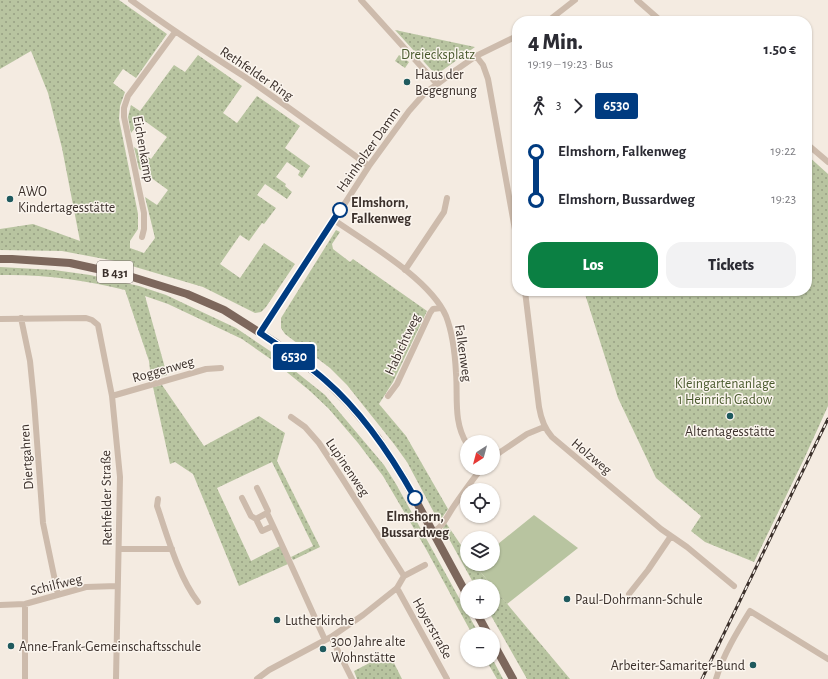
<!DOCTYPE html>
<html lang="de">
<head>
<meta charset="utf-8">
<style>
  body { margin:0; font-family:"Alegreya Sans",sans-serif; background:#f2f2f3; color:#2b2b33; height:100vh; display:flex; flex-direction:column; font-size:15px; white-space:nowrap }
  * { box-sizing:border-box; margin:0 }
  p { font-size:13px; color:#7c7c81 }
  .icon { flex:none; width:22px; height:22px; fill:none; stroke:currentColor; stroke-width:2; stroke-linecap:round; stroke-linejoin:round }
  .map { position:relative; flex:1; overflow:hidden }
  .drawer { position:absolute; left:512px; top:16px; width:300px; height:280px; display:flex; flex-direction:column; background:#fff; border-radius:16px; box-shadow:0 1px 3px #0004 }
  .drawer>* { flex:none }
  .badge { padding:0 8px; border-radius:3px; font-size:14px; line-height:26px }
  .needle { width:26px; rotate:216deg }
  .controls { position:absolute; left:460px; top:435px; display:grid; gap:8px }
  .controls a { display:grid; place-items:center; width:40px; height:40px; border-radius:50%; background:#fff; box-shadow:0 1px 3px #0004; font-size:20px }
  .map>.badge { position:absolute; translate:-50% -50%; box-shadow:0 0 0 2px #fff }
  .legs { display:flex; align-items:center; gap:6px; height:44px; padding:0 16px; font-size:13px }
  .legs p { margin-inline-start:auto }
  .headline { display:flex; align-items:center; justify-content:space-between; height:68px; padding:0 16px }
  h1 { font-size:22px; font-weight:800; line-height:30px }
  .cta { display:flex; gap:8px; margin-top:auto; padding:8px 16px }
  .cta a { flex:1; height:46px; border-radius:16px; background:#0b8043; color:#fff; font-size:16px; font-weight:800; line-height:46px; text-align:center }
  .cta a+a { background:#f2f2f3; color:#2b2b33 }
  ul { padding:0 16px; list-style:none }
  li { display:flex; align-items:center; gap:14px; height:48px; font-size:15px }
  li i { display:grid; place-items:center; width:6px; height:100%; margin:0 5px; background:currentColor }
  li i::after { content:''; width:10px; height:10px; margin:-5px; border:3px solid; border-radius:50%; background:#fff }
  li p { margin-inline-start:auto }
  li:first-child i { background:linear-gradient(#0000 50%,currentColor 0) }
  li:last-child i { background:linear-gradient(currentColor 50%,#0000 0) }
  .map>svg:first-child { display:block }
  .green { fill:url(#green-dots) }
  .pitch { fill:#b8c4a0 }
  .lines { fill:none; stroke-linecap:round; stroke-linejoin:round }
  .minor { stroke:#cdbbac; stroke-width:6 }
  .major { stroke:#7d675c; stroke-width:8 }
  .rail-casing { stroke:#3b302b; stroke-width:3 }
  .rail { stroke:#fbf5ee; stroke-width:1.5; stroke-dasharray:4.5; stroke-linecap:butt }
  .line-1-casing { stroke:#fff; stroke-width:9 }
  .line-1 { stroke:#003b80; stroke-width:6 }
  .poi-dot { fill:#1f5a5e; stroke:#fbf5ee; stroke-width:1.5 }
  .stop-1-dot { fill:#fff; stroke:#003b80; stroke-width:2 }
  .labels { text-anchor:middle; stroke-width:3; stroke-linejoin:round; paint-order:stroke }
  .shield { fill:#fbf5ee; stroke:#756b66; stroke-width:1 }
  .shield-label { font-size:13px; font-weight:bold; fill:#3b302b }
  .park-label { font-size:14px; fill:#4a5a2e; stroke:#fbf5ee }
  .street-label { font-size:14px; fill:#3b302b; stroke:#fbf5ee }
  .poi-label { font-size:14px; fill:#3b302b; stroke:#fbf5ee; text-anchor:start }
  .stop-label { font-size:14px; font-weight:bold; fill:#3b302b; stroke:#fbf5ee; text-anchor:start }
</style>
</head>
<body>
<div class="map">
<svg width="828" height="679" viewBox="0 0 828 679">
  <defs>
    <pattern id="green-dots" width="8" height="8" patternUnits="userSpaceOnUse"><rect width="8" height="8" fill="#b8c4a0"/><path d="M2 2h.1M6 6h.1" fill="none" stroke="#97a083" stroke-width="1.8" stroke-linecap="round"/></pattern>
  </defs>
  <rect width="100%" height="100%" fill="#f4ebe1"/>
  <path class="green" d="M0 0H119L167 34 136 78 123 69 113 83 125 92 120 106 119 119 138 214V229L130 241V248L144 253 155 238 145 197 157 205 168 190 139 169 134 147 151 159 167 137 142 119 131 133 128 117 131 105 140 111 174 65 185 72 198 55 242 86 223 113 237 123 257 96 300 126 285 148 310 166 302 178 298 175 300 171 287 162 276 177 286 184 285 186 292 192 287 199 265 184 257 195 276 208 264 224 262 223 249 241 240 235 220 264 240 278 264 243 295 264 266 307 261 312 255 313 203 287 115 261 62 251 0 250V229L33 224 80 241 62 148 48 93 31 51 0 69Z
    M395 30 475 47 436 75Z
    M399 55 409 62 405 68 395 61Z
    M807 155 828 174V406L804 459 754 562 705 542 691 531 701 516 656 478 618 398 584 291H807Z
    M336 230 340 232 332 244 333 249 350 262 353 259 427 311 393 382 379 404 406 436 448 509 439 522 407 462 394 444 347 385 330 368 285 334 281 328V318Z
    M0 267 54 270 90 275 139 286 166 295 236 328 270 351 325 395 384 465 396 484 479 634H472L426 549 383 476 358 443 329 409 310 391 272 360 242 339 168 304 145 296 167 375 151 379 149 361 125 290C85 280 42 274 0 275Z
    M162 385 204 446 259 416 285 433 277 461 320 547 293 560 291 557 313 546 272 462 217 488 251 561 280 546 288 564 239 586 193 474 175 462 170 464 153 387Z
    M446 523 467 554V564H474L492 586H475L443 528Z
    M493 587 570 679H527L489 612H493Z
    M389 653 402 679H357L354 671Z
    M486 660H493L503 679H497Z"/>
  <path class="pitch" d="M534 515 578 548 507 604 474 564H493V548Z"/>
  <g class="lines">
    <path class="minor" d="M131 0C168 27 206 52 245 77 287 106 328 136 369 166
      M361 0 437 84
      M637 0 661 21
      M548 21 575 0
      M476 56 483 65 488 79 517 241
      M807 144 828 162
      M334 220C367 243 430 279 446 316 453 334 455 354 456 373 458 397 453 422 467 444
      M142 237 144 229V213L124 117V108L128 96 175 32
      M405 270 444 212 447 198
      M525 291 539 407C541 419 544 428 552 437L661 529 687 547 734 586
      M21 318 30 361 34 401 43 523 58 595
      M0 319 86 318 92 320 98 325 112 396 120 477 116 679
      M261 333 369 166 409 111 424 94 456 70 476 56 517 36
      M112 396 206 369 221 368
      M388 396 397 384 430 313 433 309 441 308
      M291 417 305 427 319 443 342 478 404 576
      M493 457 527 434 544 427
      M257 488 268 511 267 513
      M242 498 251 516 256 519
      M158 499 157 506C167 535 179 578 198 602
      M273 526 262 531 256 519 267 513C287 555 306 598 325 640
      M433 532C444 526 447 516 454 506 463 493 472 480 482 468
      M120 549H172
      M397 588 447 679
      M629 594 648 570 671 536
      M0 605 25 604 86 587 117 586
      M331 637 352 679
      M25 679V604
      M257 679 269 670 331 637 363 615 397 588 404 576 425 565
      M716 679C723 655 737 632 750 611L828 659"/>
    <path class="major" d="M0 259H12L70 263 129 276 187 294 224 310 276 343 324 379 349 404 377 437 403 477 467 595
      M476 612 488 634
      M493 643 513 679"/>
    <g class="rail-casing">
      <path id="rail" d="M702 679 828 419"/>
    </g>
    <use href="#rail" class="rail"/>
  </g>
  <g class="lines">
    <g class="line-1-casing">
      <path id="line-1" d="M340 210 260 333C282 348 305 362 325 380 362 412 391 455 415 498"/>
    </g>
    <use href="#line-1" class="line-1"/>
  </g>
  <g class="poi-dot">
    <circle cx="407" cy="82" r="4"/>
    <circle cx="10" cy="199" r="4"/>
    <circle cx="730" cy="416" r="4"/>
    <circle cx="567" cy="599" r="4"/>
    <circle cx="277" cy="620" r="4"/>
    <circle cx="11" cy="646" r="4"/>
    <circle cx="323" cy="649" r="4"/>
    <circle cx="753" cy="665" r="4"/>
  </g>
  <g class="stop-1-dot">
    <circle cx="340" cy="210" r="7"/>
    <circle cx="415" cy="498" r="7"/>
  </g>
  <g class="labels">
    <rect class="shield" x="97" y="261" width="36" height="22" rx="3"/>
    <g class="shield-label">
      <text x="115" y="277">B 431</text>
    </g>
    <g class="park-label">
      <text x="438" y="59">Dreiecksplatz</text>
      <text x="725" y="388">Kleingartenanlage<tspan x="725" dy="16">1 Heinrich Gadow</tspan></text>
    </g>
    <g class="street-label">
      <text transform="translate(257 73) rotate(34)" y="5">Rethfelder Ring</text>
      <text transform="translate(144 149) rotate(80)" y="5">Eichenkamp</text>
      <text transform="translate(368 149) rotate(-55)" y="5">Hainholzer Damm</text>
      <text transform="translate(402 344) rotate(-65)" y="5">Habichtweg</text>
      <text transform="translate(464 353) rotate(82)" y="5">Falkenweg</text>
      <text transform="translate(163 369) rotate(-16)" y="5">Roggenweg</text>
      <text transform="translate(592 456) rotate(40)" y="5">Holzweg</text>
      <text transform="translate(26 457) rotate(-94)" y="5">Diertgahren</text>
      <text transform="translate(348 467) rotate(56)" y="5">Lupinenweg</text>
      <text transform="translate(106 498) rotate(-91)" y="5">Rethfelder Straße</text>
      <text transform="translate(56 584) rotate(-14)" y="5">Schilfweg</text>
      <text transform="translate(433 628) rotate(61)" y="5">Hoyerstraße</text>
    </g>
    <g class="poi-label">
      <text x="415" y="79">Haus der<tspan x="415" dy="16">Begegnung</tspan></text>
      <text x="18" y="196">AWO<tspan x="18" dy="16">Kindertagesstätte</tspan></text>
      <text x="730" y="436" text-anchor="middle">Altentagesstätte</text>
      <text x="575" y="604">Paul-Dohrmann-Schule</text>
      <text x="285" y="625">Lutherkirche</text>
      <text x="331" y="646">300 Jahre alte<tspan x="331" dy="16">Wohnstätte</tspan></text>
      <text x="19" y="651">Anne-Frank-Gemeinschaftsschule</text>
      <text x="745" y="670" text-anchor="end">Arbeiter-Samariter-Bund</text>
    </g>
    <g class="stop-label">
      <text x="351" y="207">Elmshorn,<tspan x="351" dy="16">Falkenweg</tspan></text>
      <text x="415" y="521" text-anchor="middle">Elmshorn,<tspan x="415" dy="16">Bussardweg</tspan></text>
    </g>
  </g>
</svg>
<div class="controls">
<a><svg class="needle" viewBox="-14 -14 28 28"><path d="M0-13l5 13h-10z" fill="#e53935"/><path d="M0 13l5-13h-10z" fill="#7c7c81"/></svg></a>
<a><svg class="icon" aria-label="locate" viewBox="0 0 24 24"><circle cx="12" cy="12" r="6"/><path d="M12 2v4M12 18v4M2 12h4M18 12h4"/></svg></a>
<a><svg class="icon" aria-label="layers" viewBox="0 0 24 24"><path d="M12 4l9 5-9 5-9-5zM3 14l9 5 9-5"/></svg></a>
<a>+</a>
<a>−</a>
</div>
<b class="badge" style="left:294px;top:357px;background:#003b80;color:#fff">6530</b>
<section class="drawer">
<div class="headline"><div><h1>4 Min.</h1><p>19:19 – 19:23 · Bus</p></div><b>1.50 €</b></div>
<div class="legs"><svg class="icon" aria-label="walk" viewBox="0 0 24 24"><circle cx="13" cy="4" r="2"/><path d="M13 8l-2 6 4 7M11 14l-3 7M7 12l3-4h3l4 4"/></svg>3<svg class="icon" aria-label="forward" viewBox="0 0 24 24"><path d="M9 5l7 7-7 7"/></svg><b class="badge" style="background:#003b80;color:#fff">6530</b></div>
<ul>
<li><i style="color:#003b80"></i><b>Elmshorn, Falkenweg</b><p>19:22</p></li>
<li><i style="color:#003b80"></i><b>Elmshorn, Bussardweg</b><p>19:23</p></li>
</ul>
<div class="cta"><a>Los</a><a>Tickets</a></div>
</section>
</div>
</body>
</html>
